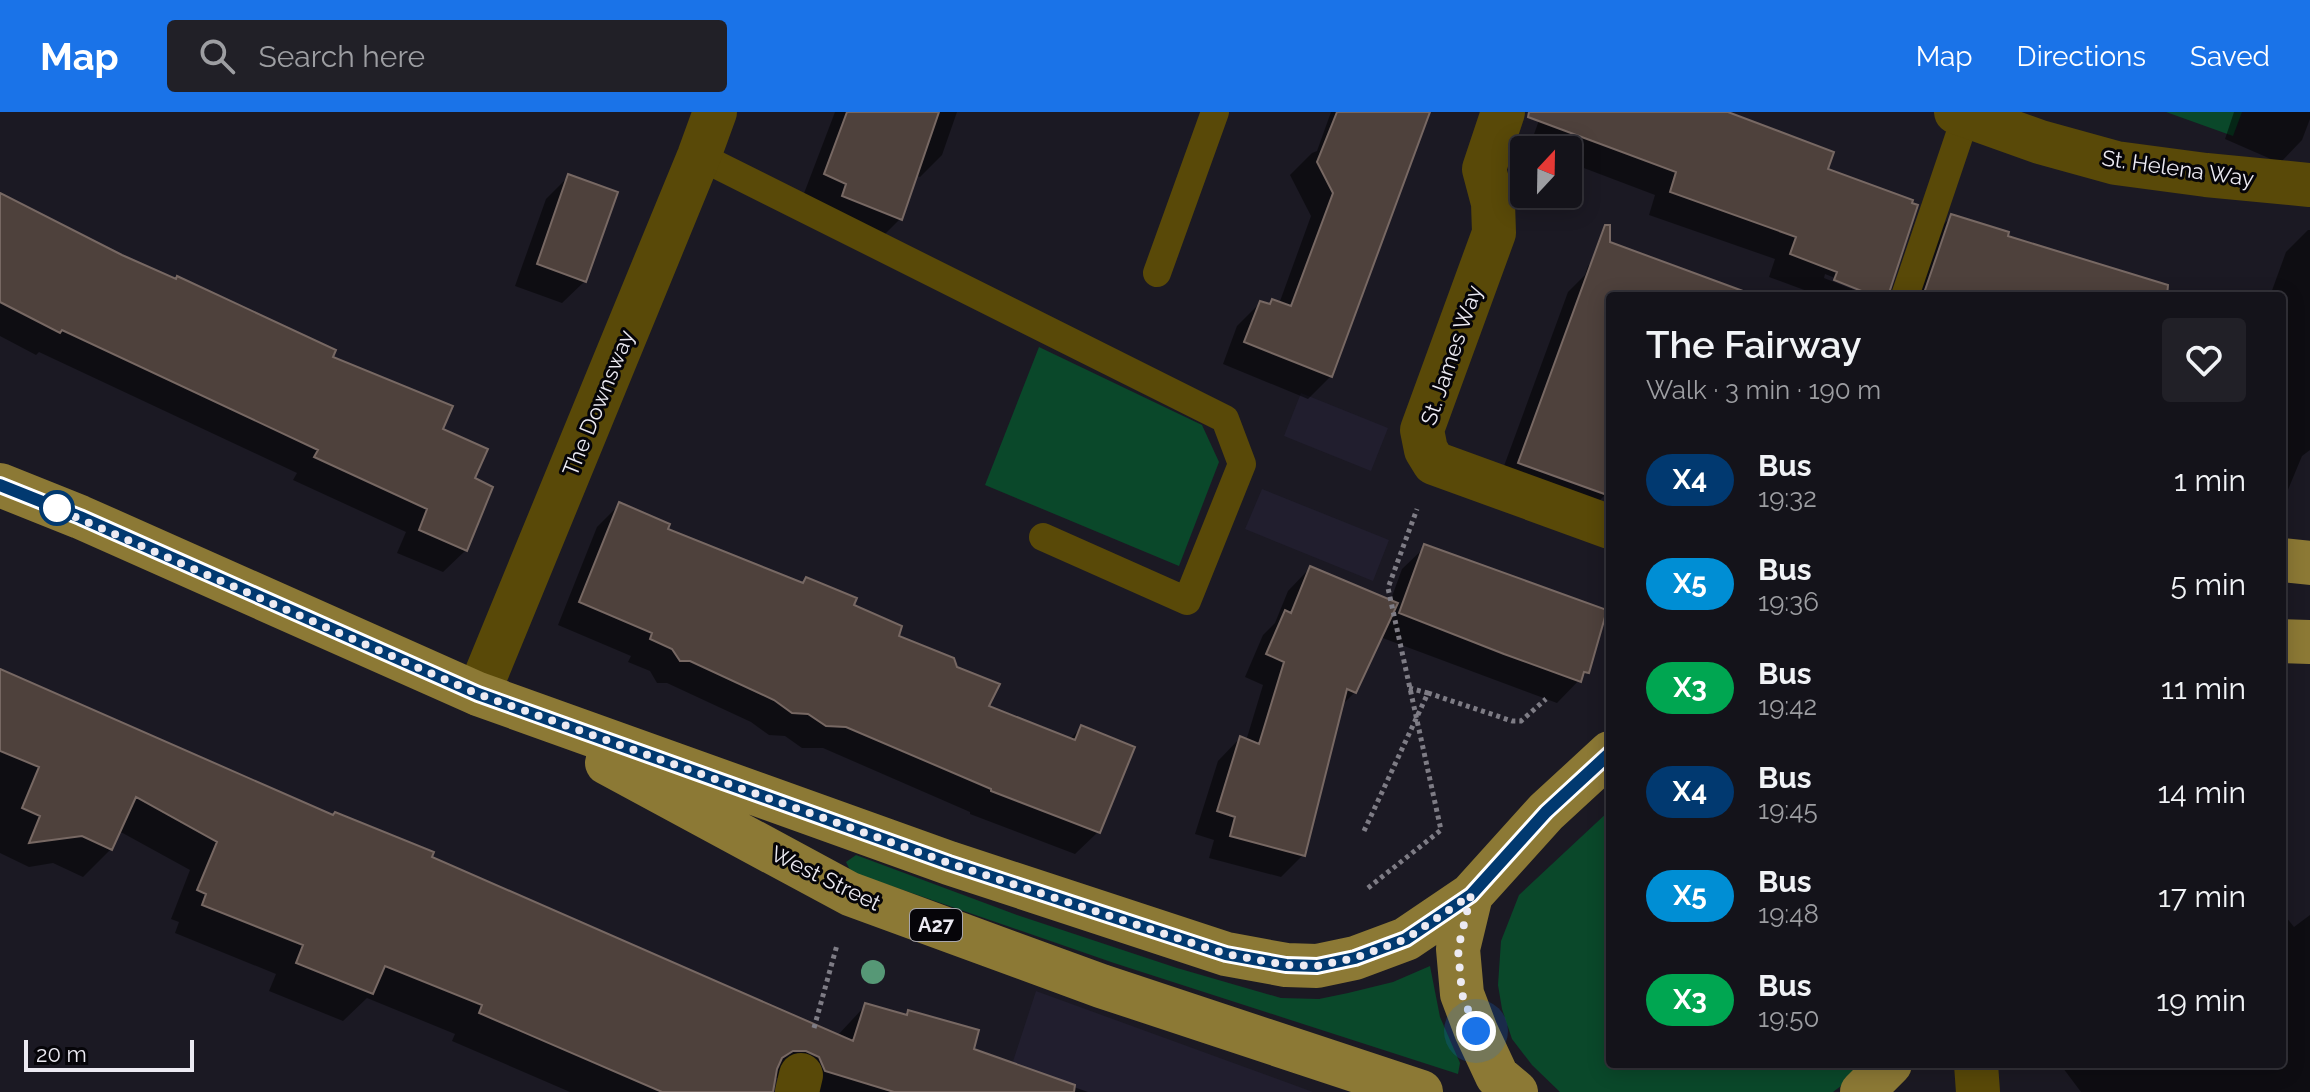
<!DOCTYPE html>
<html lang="en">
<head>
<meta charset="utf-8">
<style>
  body { margin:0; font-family:Raleway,sans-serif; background:#212027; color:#f1f3f6; height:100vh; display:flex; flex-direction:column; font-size:30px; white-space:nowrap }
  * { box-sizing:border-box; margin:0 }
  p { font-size:26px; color:#9d9ea2 }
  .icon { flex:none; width:44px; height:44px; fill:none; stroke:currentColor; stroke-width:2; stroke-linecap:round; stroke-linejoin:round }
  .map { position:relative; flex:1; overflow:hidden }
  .side { position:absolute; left:1606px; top:180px; width:680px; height:776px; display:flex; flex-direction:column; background:#14131a; border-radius:8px; box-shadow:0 4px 20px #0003,0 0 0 2px #333239 }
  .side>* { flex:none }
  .badge { padding:0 16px; border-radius:26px; font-size:28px; line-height:52px }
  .needle { width:52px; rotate:22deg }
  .buttons { position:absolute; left:1510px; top:24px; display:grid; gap:16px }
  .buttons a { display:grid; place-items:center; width:72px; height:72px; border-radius:8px; background:#14131a; box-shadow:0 4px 20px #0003,0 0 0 2px #333239; font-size:40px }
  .scale { position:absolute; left:24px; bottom:20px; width:170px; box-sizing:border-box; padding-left:8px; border:4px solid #eceaf2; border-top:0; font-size:22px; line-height:28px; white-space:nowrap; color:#eceaf2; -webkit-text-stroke:6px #060509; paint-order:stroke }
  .you { position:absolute; width:40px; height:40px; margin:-20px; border:6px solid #fff; border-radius:50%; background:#1a73e8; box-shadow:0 0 0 12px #1a73e833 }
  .map>.badge { position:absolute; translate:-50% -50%; box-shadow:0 0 0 4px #fff }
  .round { display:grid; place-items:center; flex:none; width:84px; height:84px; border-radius:8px; background:#212027 }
  .head { display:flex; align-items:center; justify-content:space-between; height:136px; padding:0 40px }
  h1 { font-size:38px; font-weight:600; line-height:60px }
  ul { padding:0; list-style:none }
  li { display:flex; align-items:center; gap:24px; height:104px; padding:0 40px }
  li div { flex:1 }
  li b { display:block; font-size:30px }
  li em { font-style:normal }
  li .badge { min-width:88px; font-weight:700; text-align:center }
  header { display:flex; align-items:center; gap:48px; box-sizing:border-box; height:112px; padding:0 40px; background:#1a73e8; color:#fff }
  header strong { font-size:38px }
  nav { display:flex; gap:44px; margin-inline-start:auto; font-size:28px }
  .search { width:560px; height:72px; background:#212027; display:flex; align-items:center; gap:20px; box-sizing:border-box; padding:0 28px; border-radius:8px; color:#9d9ea2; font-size:30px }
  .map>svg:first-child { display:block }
  .built { fill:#211e2e }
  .green { fill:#0a482a }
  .shadow { fill:#0007 }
  .building { fill:#4e413c; stroke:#776863; stroke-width:2 }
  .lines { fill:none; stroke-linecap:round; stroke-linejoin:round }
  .path { stroke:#7e7c85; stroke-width:5; stroke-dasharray:4 4; stroke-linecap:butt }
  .service { stroke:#594908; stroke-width:28 }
  .minor { stroke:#594908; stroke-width:44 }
  .primary { stroke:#8c7935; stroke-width:44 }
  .tree { fill:#569876 }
  .line-casing { stroke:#fff; stroke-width:18 }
  .line { stroke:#013970; stroke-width:12 }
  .walk { stroke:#eceaf2; stroke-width:8; stroke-dasharray:0 14.4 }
  .stop-dot { fill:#fff; stroke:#013970; stroke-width:4 }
  .labels { text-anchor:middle; stroke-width:6; stroke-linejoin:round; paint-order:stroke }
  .shield { fill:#060509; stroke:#a7a5ac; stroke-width:2 }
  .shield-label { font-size:20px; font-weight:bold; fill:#eceaf2 }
  .street-label { font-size:22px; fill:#eceaf2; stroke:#060509 }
</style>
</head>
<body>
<header>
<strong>Map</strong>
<div class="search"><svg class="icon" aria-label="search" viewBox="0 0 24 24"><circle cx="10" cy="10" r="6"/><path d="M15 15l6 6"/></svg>Search here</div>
<nav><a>Map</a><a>Directions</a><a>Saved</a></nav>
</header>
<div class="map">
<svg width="2310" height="980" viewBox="0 0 2310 980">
  <rect width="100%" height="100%" fill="#1b1923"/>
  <path class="built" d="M1301 281 1388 316 1371 359 1284 324Z
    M1262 377 1389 428 1373 469 1245 417Z
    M1036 879 1313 980H1003Z"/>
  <path class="green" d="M2166 0H2242L2233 24Z
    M1039 235 1202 313 1219 350 1179 454 985 373Z
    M1610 698V952H1868L1866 955 1833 980H1560L1532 953 1512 927 1502 897 1498 873 1501 829 1519 783Z
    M856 743 1017 803 1177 856 1281 886 1319 887 1348 881 1393 870 1430 854 1440 905 1460 951 1458 962 1114 851 851 760 846 750Z"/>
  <path class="shadow" d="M835 0H957L942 43 920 65 915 63 900 107 878 129 803 84Z
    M1331 0H1429L1331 264 1308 287 1223 252 1237 214 1260 191 1268 193 1272 189 1279 192 1311 104 1290 63 1312 41 1317 39Z
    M1542 0H1719L1825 58 1884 184H1874V182L1825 162 1824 166 1869 184H1815V182L1769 165 1775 147 1649 103 1655 83 1568 50V38H1534L1529 36Z
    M2234 0H2310V7L2302 28 2280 51 2225 27Z
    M569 64 585 169 562 191 515 174 546 87Z
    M0 84 330 246 440 318 466 438 443 460 397 441 406 420 293 368 297 361 39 240 36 243 0 224Z
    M1951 105 2005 125 2085 150 2170 184H1909L1929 127Z
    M2308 118H2310V338L2302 344 2282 392V184H2270L2286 140Z
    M1611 132 1678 184H1610V371L1606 382 1583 405 1497 373 1568 180 1585 163 1588 154Z
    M620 392 665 418 801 472 806 467 851 494 896 525 956 557 987 595 1069 628 1081 616 1098 720 1075 742 970 702V700L823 636H802L785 624 769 623 751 610 667 571H657L650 559 628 550 631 544 558 513 597 415Z
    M1425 435 1587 560 1557 591 1380 525 1355 580 1341 594 1303 743 1281 765 1209 746 1214 728 1195 722 1218 649 1240 626 1246 629 1263 573 1245 565 1263 523 1275 511 1288 479 1310 456 1390 490 1402 457Z
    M0 558 837 924 865 894 904 905 909 900 971 939 1088 980H794L779 966H772L771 980H570L452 929 455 922 367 886 343 909 269 879 276 862 175 821 179 810 171 807 190 758 119 719 111 737 83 765 53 751 29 755 0 741Z
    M2282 800 2294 815 2310 803V980H2081L2060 952H2282Z"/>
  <path class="building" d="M847 0H939L902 108 842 84 846 72 824 62Z
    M1337 0H1430L1332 265 1244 230 1260 189 1270 192 1272 187 1291 194 1333 81 1317 50Z
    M1529 0H1728L1834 40 1828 57 1913 88 1912 91 1918 93 1888 184H1874L1834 168 1837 160 1790 142 1796 125 1670 80 1676 60 1528 5Z
    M568 62 618 80 586 170 537 152Z
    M0 81 122 143 176 167 177 164 336 238 333 245 453 294 443 317 488 337 475 366 493 375 467 439 419 418 427 397 314 345 318 338 62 218 60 221 0 190Z
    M1951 102 2009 120 2008 124 2168 173 2167 184H1923Z
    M1605 113H1610V130L1743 179V184H1610V384L1518 351Z
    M619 390 670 412 668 417 803 471 806 465 857 486 854 493 902 514 899 524 954 546 957 555 1000 572 989 594 1075 628 1081 613 1135 635 1100 721 991 679V677L846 615 826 614 808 602 792 601 774 588 690 549H680L672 537 650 527 652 521 579 490Z
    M1424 432 1607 498 1589 561 1584 560 1581 570 1504 542 1399 501Z
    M1310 454 1398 491 1356 581 1347 577 1305 744 1230 724 1235 705 1217 699 1240 624 1259 632 1284 550 1266 542 1285 498 1291 501Z
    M0 557 333 703 335 700 434 740 432 745 853 929 865 891 907 903 908 898 979 918 974 937 1075 973 1074 980H894L825 959 819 945 806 939H793L782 946 777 957 773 980H662L479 901 482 893 385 854 373 882 296 851 303 833 202 793 206 782 197 778 217 730 136 685 112 738 82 724 29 731 40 704 22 696 39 655 0 639Z"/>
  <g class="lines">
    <path class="path" d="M1409 576 1428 581
      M1364 719 1428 581 1512 609H1521L1546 587
      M1368 776 1441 718 1388 476 1417 397
      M814 916 837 833"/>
    <path class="service" d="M699 44 1225 307 1242 352 1187 489 1043 425
      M1157 161 1215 0
      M1905 184 1966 4"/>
    <path class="minor" d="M1503 0 1484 57 1493 91 1494 121 1422 318 1426 338 1434 351 1610 415
      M1956 0 2040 30 2116 51 2206 63 2310 73
      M478 582 699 44 715 0
      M1976 952 1978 980
      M797 980 801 963"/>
    <path class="primary" d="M0 373 80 405 478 582 949 751 1226 842 1286 853 1317 854 1355 846 1406 827 1471 783
      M2282 448 2310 451
      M2282 529 2310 530
      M607 651 850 782 1101 874 1421 980
      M1516 980 1497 964 1476 919 1462 882 1458 837 1471 783 1546 700 1610 641
      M1862 980 1890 952"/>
  </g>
  <circle class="tree" cx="873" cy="860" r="12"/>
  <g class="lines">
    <g class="line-casing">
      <path id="line" d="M0 373 80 405 478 582 949 751 1226 842 1286 853 1317 854 1355 846 1406 827 1471 783 1546 700 1610 641"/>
    </g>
    <use href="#line" class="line"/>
    <path class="walk" d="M57 396 53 395 478 582 949 751 1226 842 1286 853 1317 854 1355 846 1406 827 1471 783 1458 837 1462 882 1476 919"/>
  </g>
  <circle class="stop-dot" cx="57" cy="396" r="16"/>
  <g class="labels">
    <rect class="shield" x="910" y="797" width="52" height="32" rx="6"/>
    <g class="shield-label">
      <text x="936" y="820">A27</text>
    </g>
    <g class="street-label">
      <text transform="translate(2178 56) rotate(8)" y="8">St. Helena Way</text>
      <text transform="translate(1451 243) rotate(-71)" y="8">St. James Way</text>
      <text transform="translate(598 291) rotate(-68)" y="8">The Downsway</text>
      <text transform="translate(826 766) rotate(26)" y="8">West Street</text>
    </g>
  </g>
</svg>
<div class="buttons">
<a><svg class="needle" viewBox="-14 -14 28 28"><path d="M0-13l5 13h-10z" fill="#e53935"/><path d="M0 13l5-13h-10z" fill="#9d9ea2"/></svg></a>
</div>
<div class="scale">20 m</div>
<div class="you" style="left:1476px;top:919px"></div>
<section class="side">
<div class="head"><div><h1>The Fairway</h1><p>Walk · 3 min · 190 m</p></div><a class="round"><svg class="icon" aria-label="heart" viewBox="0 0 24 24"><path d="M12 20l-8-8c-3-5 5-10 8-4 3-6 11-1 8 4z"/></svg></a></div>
<ul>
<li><span class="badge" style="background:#013970;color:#fff">X4</span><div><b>Bus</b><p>19:32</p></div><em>1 min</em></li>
<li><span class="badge" style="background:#008ed4;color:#fff">X5</span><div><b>Bus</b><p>19:36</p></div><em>5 min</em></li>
<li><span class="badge" style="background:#00a651;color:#fff">X3</span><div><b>Bus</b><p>19:42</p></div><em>11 min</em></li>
<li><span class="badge" style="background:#013970;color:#fff">X4</span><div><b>Bus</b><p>19:45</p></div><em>14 min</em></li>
<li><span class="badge" style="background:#008ed4;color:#fff">X5</span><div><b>Bus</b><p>19:48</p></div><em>17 min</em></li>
<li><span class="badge" style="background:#00a651;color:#fff">X3</span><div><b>Bus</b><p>19:50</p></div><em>19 min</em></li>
</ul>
</section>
</div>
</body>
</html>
